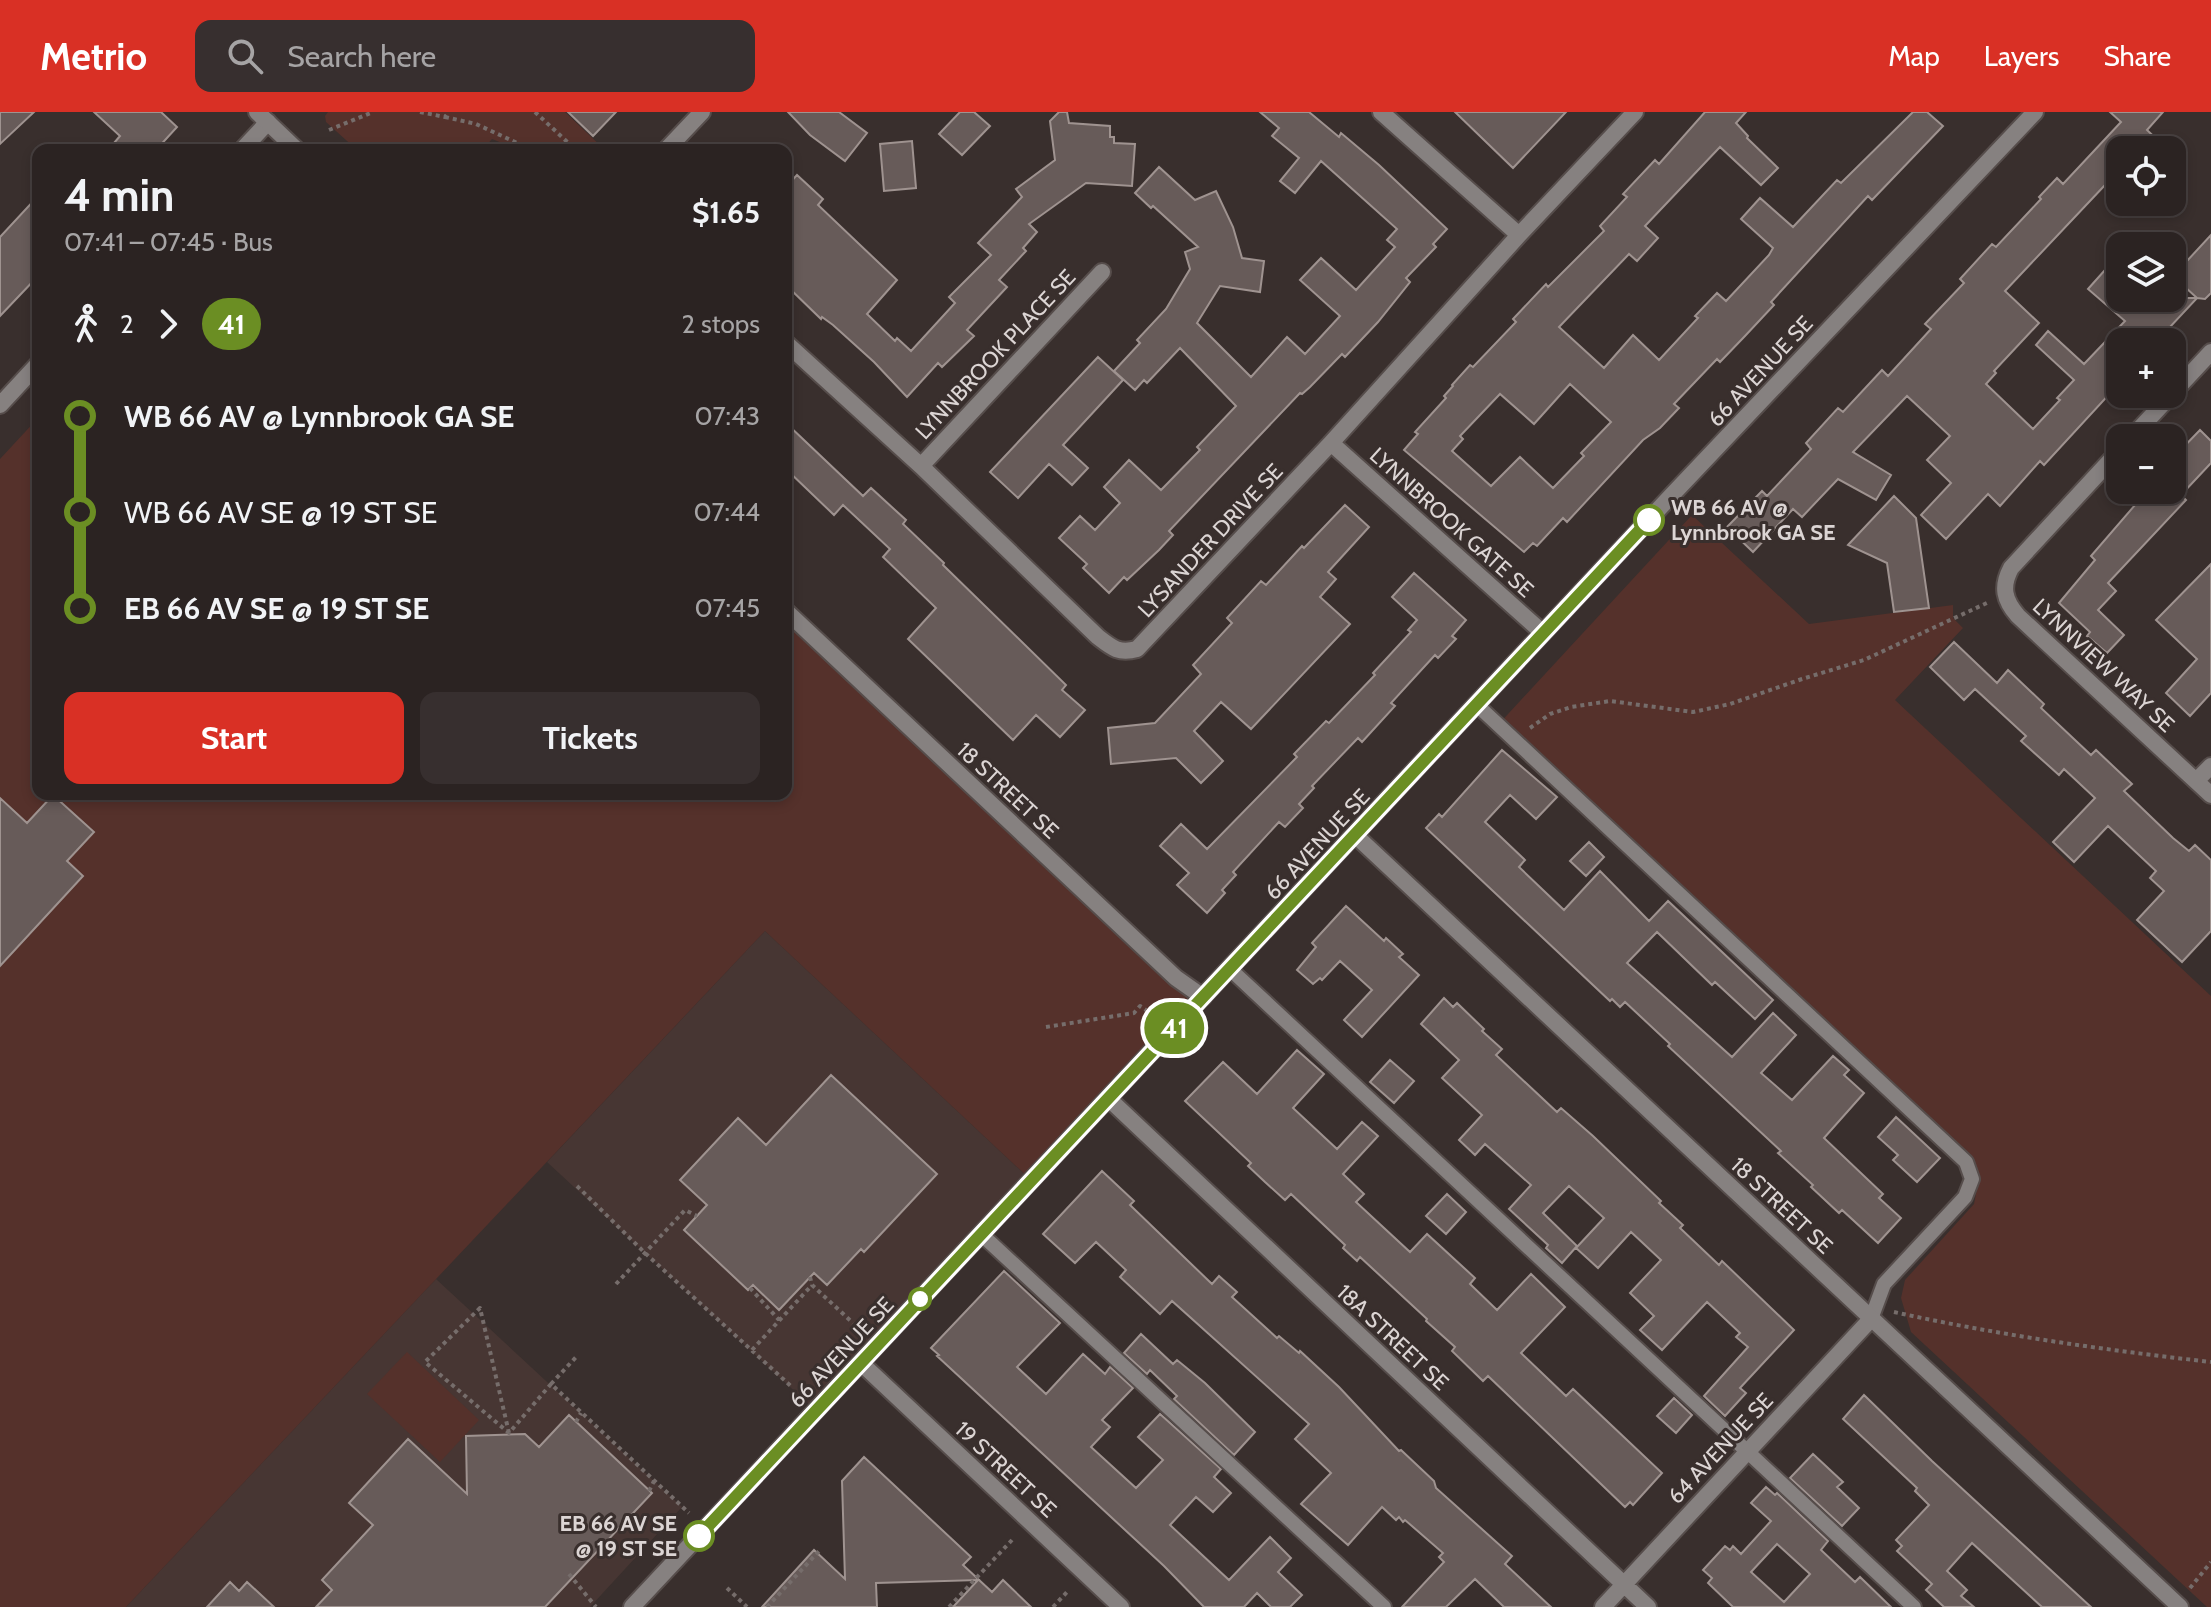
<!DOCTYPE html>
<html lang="en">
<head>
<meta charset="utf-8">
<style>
  body { margin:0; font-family:Cabin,sans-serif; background:#372f2f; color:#f1f3f6; height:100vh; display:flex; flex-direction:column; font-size:30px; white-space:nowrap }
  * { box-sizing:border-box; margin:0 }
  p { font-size:26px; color:#a6a4a5 }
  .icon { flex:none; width:44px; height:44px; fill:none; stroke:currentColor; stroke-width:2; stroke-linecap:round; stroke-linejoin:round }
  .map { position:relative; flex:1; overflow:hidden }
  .details { position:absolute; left:32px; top:32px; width:760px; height:656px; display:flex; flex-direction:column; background:#2b2322; border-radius:16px; box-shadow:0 4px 12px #0003,0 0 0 2px #474040 }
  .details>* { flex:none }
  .badge { padding:0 16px; border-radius:26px; font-size:28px; line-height:52px }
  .tools { position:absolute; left:2106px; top:24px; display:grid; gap:16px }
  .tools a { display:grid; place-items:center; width:80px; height:80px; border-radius:16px; background:#2b2322; box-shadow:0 4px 12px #0003,0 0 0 2px #474040; font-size:40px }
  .map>.badge { position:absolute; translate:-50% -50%; box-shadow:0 0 0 4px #fff }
  .legs { display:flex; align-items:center; gap:12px; height:88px; padding:0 32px; font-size:26px }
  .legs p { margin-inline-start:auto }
  .headline { display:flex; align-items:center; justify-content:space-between; height:136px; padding:0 32px }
  h1 { font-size:44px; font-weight:800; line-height:60px }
  .cta { display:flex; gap:16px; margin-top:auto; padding:16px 32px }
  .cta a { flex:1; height:92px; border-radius:16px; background:#d93025; color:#fff; font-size:32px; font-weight:800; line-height:92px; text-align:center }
  .cta a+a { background:#372f2f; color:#f1f3f6 }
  ul { padding:0 32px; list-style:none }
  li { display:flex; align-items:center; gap:28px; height:96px; font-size:30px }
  li i { display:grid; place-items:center; width:12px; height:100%; margin:0 10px; background:currentColor }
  li i::after { content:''; width:20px; height:20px; margin:-10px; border:6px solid; border-radius:50%; background:#2b2322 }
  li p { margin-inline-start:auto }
  li:first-child i { background:linear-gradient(#0000 50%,currentColor 0) }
  li:last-child i { background:linear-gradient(currentColor 50%,#0000 0) }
  header { display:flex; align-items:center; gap:48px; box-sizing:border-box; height:112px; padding:0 40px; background:#d93025; color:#fff }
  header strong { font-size:38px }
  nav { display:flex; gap:44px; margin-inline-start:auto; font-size:28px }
  .search { width:560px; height:72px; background:#372f2f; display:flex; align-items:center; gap:20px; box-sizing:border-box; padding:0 28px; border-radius:16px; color:#a6a4a5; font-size:30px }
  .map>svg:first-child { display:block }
  .built { fill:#473633 }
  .green { fill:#55312b }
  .building { fill:#675b59; stroke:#9f9390; stroke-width:2; fill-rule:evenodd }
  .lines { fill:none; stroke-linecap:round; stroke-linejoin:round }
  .service-casing { stroke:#564d4b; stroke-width:18 }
  .minor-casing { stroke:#564d4b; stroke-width:20 }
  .tertiary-casing { stroke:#564d4b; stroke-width:20 }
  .path { stroke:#766d6b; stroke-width:4; stroke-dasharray:4 4; stroke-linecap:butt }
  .service { stroke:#868180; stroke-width:14 }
  .minor { stroke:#868180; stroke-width:16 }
  .tertiary { stroke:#868180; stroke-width:16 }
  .line-1-casing { stroke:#fff; stroke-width:18 }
  .line-1 { stroke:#6b8e23; stroke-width:12 }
  .stop-1-dot { fill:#fff; stroke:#6b8e23; stroke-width:4 }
  .labels { text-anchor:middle; stroke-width:6; stroke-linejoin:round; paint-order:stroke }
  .street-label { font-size:22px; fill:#dcd5d4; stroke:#392f2d }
  .stop-label { font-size:22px; font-weight:bold; fill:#dcd5d4; stroke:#392f2d; text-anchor:start }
</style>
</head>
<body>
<header>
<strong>Metrio</strong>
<div class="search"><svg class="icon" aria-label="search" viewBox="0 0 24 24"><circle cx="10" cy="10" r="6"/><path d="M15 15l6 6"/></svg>Search here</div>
<nav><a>Map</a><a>Layers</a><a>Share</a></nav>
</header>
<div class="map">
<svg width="2211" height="1495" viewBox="0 0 2211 1495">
  <rect width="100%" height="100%" fill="#392f2d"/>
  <path class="built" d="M765 819 1032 1069 816 1299 547 1050Z
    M436 1167 682 1395 590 1495H126Z"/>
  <path class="green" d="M328 0H565L605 38H519L492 27 482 38H357L326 10 325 4Z
    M38 306V682H786V499L1203 885 1032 1069 765 819 126 1495H0V347Z
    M1692 403 1809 512 1953 493V506L1963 516 1895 588 2211 884V1495H2207L1911 1220 1901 1186 1905 1168 1974 1092 1979 1066 1497 614Z
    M407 1240 479 1308 440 1350 367 1282Z"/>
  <path class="building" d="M0 0H34L0 32Z
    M94 0H161L177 15 156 38H108L120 24Z
    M568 0H616L593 24Z
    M788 0H839L867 21 845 49 810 23Z
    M960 0H974L990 14 962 43 939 22Z
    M1059 0H1067L1069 11 1110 14V25H1114V31L1135 32 1132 74 1086 71 1029 112 1037 120 1023 136 1026 139 999 168 1007 175 967 218 974 224 942 255 938 251 907 285 874 250 833 213 822 205 821 207 786 173V75L797 63 823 87 818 93 897 168 867 202 895 229 897 226 911 239 955 191 949 185 991 143 978 131 1022 85 1016 77 1055 48 1050 9Z
    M1260 0H1309L1339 25 1341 21 1379 53 1447 117 1433 132 1436 135 1406 166 1410 170 1378 210 1345 245 1342 242 1310 275 1302 282 1300 281 1169 419 1173 423 1159 438 1127 468 1124 465 1109 481 1083 456 1087 452 1059 426 1080 404 1095 418 1120 391 1104 375 1129 348 1161 378 1200 338 1197 335 1236 294 1180 236 1147 271 1144 268 1135 278 1114 259 1140 231 1137 228 1166 197 1190 157 1185 140 1198 135 1153 94 1151 96 1135 81 1159 55 1195 88 1216 79 1233 115 1242 146 1264 149 1260 180 1220 174 1197 211 1251 265 1287 225 1305 242 1340 204 1300 168 1321 146 1356 178 1395 135 1387 128 1397 117 1321 49 1295 81 1280 69 1299 46 1272 24 1279 16Z
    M1455 0H1566L1513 56Z
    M1705 0H1746L1736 11 1748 24 1747 26 1778 56 1761 73 1720 35 1645 114 1658 126 1637 149 1629 142 1559 215 1604 256 1633 223 1659 248 1698 206 1695 204 1717 181 1726 189 1769 143 1773 136 1741 107 1760 86 1793 115 1837 68 1841 71 1913 0H1927L1943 14 1872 88 1868 84 1771 190 1774 193 1745 224 1720 250 1717 247 1674 292 1679 296 1660 316 1643 328 1567 410 1563 406 1537 434 1533 431 1524 440 1404 338 1418 322 1415 320 1446 286 1444 284 1453 274 1452 273 1470 253 1473 255 1516 210 1513 207 1546 172 1548 175 1604 119 1600 114 1627 85 1623 82 1655 48 1659 52ZM1570 272 1611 310 1581 341 1584 344 1553 376 1520 345 1491 374 1452 339 1463 327 1460 324 1500 282 1534 312Z
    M2110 0H2163L2147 18 2168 38H2120V85L2106 72 2005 179 2039 211 1994 259 1996 261 1986 272 2033 317 2060 288 2057 286 2074 268 2036 233 2048 219 2084 252 2125 209 2088 177 2105 158 2120 172V186H2197L2172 163V137L2186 150 2211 123V181L2205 187 2197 186 2156 230H2120V263L2112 272 2115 276 2044 353 2040 349 2000 394 1988 382 1946 427 1921 403 1951 371 1927 348 1950 324 1907 284 1853 340 1891 363 1876 388 1838 367 1802 405 1793 397 1753 440 1727 415 1762 379 1767 384 1811 337 1806 331 1838 296 1843 300 1882 258 1888 264 1931 217 1925 212 1964 171 1960 167 1992 132 1996 135 2041 87 2039 85 2057 66 2063 72 2121 10Z
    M912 29 916 76 884 79 880 32Z
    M38 84V164L0 204V125Z
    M1098 245 1123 268 1063 333 1088 356 1072 373 1049 352 1018 386 990 360Z
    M786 311 863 384 871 376 906 408 903 412 944 451 943 453 1066 573 1062 578 1085 598 1060 625 1036 603 1013 628 908 527 936 496 883 445 890 437 843 393 834 403 786 357Z
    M2200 318 2211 329V351L2181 383 2186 388 2108 471 2116 479 2098 498 2124 523 2107 541 2087 524 2090 520 2059 491 2095 448 2091 444 2148 378H2172V347Z
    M1894 384 1916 406 1929 496 1894 500 1887 451 1848 433Z
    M1345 393 1369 415 1328 460 1336 467 1320 485 1350 512 1251 617 1221 590 1194 619 1223 649 1201 671 1176 646 1111 652 1108 616 1155 611 1201 562 1193 553 1232 511 1227 506 1261 469 1266 473 1302 434 1304 436Z
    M2211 452V581L2190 604 2166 581 2197 547 2156 508Z
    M1414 461 1466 508 1452 524 1456 527 1438 546 1435 543 1391 591 1395 594 1362 630 1358 626 1312 674 1314 676 1299 692 1303 696 1285 715 1279 710 1233 760 1236 763 1222 778 1225 781 1207 801 1177 773 1189 761 1160 734 1181 712 1207 737 1297 645 1294 642 1326 609 1329 611 1375 563 1373 561 1411 520 1408 518 1417 508 1392 485Z
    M1954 530 1997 571 2008 558 2044 592 2041 596 2091 643 2096 638 2132 672 2124 679 2173 726 2189 739 2195 733 2211 748V819L2182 850 2137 808 2164 779 2150 766 2156 759 2108 714 2074 750 2053 730 2095 686 2064 657 2059 663 2021 629 2026 624 1975 577 1964 588 1930 555Z
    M1502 638 1557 685 1536 707 1510 683 1485 710 1525 748 1519 755 1564 798 1600 759 1649 809 1668 789 1773 888 1755 907 1715 870 1712 873 1657 820 1627 851 1732 945 1773 901 1796 923 1761 961 1792 988 1833 944 1849 958 1844 963 1864 981 1824 1026 1883 1082 1879 1086 1901 1106 1878 1131 1842 1098 1839 1101 1811 1075 1813 1073 1778 1041 1781 1039 1668 934 1670 932 1625 890 1620 895 1612 887 1610 889 1426 716 1439 702 1442 705Z
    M53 683 94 720 67 749 83 764 0 854V686L27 711Z
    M1589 730 1604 745 1586 764 1570 749Z
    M1346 794 1384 829 1386 826 1403 842 1399 845 1419 863 1362 925 1344 908 1372 878 1340 849 1322 868 1320 866 1313 872 1297 858 1316 835 1312 831Z
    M1444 886 1453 895 1457 891 1484 917 1482 919 1502 937 1496 943 1557 1000 1561 996 1593 1024 1661 1089 1659 1091 1683 1113 1680 1116 1719 1153 1722 1149 1794 1218 1740 1276 1746 1281 1725 1304 1704 1284 1748 1235 1736 1225 1740 1221 1707 1190 1662 1238 1640 1218 1654 1204 1630 1181 1661 1148 1631 1120 1598 1156 1576 1136 1604 1106 1569 1074 1543 1101 1577 1134 1562 1151 1546 1136 1548 1133 1509 1097 1531 1073 1485 1032 1475 1043 1459 1028 1482 1003 1442 966 1459 948 1421 912Z
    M1297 938 1324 962 1293 996 1337 1037 1362 1010 1378 1024 1343 1062 1364 1082 1356 1090 1410 1140 1427 1122 1475 1166 1470 1172 1497 1198 1531 1162 1565 1195 1521 1241 1566 1284 1573 1277 1662 1361 1633 1393 1630 1390 1625 1395 1488 1264 1483 1269 1452 1239 1455 1235 1426 1209 1427 1207 1360 1145 1357 1149 1343 1136 1345 1133 1291 1082 1285 1088 1265 1070 1248 1054 1251 1051 1185 989 1223 950 1257 982Z
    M1390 948 1414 969 1394 991 1370 970Z
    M831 963 937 1062 864 1140 861 1137 827 1173 814 1161 779 1198 753 1173 748 1178 684 1118 707 1093 680 1068 738 1006 766 1033Z
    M1896 1005 1940 1046 1917 1070 1893 1048 1898 1043 1878 1025Z
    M1102 1059 1134 1089 1130 1093 1212 1172 1219 1164 1237 1180 1232 1185 1277 1226 1279 1224 1299 1241 1300 1239 1339 1275 1399 1339 1401 1338 1434 1369 1436 1376 1512 1444 1505 1452 1551 1495H1504L1475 1467 1446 1495H1402L1444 1450 1439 1445 1443 1441 1405 1408 1403 1410 1399 1405 1396 1408 1382 1395 1348 1433 1301 1392 1331 1361 1295 1327 1309 1312 1172 1189 1160 1202 1120 1165 1126 1158 1096 1130 1075 1151 1043 1122Z
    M1447 1082 1466 1100 1446 1122 1426 1104Z
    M1004 1159 1060 1211 1017 1255 1046 1282 1083 1242 1105 1262 1110 1255 1133 1276 1102 1308 1110 1315 1091 1335 1136 1376 1163 1348 1138 1325 1160 1302 1221 1357 1214 1365 1231 1381 1213 1400 1196 1385 1170 1413 1229 1468 1270 1425 1291 1446 1278 1460 1302 1483 1290 1495H1271L1257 1481 1244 1495H1204L1164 1454 937 1244 939 1243 931 1236Z
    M1141 1222 1173 1252 1177 1248 1205 1271 1255 1320 1234 1343 1174 1287 1177 1284 1150 1258 1147 1262 1124 1241Z
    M1864 1283 1932 1349 2091 1495H2042L1972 1431 1947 1459 1967 1478 1961 1484 1974 1495H1944L1926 1478 1932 1472 1897 1439 1902 1434 1896 1428 1929 1393 1915 1379 1917 1376 1843 1307Z
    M1674 1286 1692 1303 1676 1321 1657 1304Z
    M569 1303 652 1381 545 1495H316L332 1478 322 1468 373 1413 349 1391 408 1327 467 1382 466 1324 525 1322 539 1335Z
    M1813 1342 1843 1370 1837 1375 1859 1396 1842 1414 1790 1366Z
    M864 1345 971 1445 963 1453 992 1480 1003 1468 1031 1495H953L978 1468 876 1471 877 1495H762L814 1438 845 1467 842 1369Z
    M1766 1375 1775 1383 1777 1381 1828 1429 1821 1438 1855 1470 1860 1465 1891 1495H1733L1708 1471 1712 1466 1703 1458 1725 1434 1730 1438 1733 1434 1741 1442 1771 1409 1751 1391ZM1777 1432 1810 1462 1784 1490 1751 1460Z
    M230 1470 239 1479 247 1470 274 1495H207Z"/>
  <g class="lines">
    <g class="service-casing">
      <path id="service" d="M1477 593 1966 1050 1972 1067 1965 1085 1884 1172 1871 1207
        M1230 857 1914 1495
        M981 1122 1384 1495"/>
    </g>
    <g class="minor-casing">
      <path id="minor" d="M1381 0 1519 123
        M242 38 268 10
        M666 38 702 0
        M786 231 921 354 1098 525C1112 536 1119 542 1137 537L1331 331 1519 123 1635 0
        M0 293 38 252
        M2131 326 2211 240
        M1331 331 1543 521
        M2120 338 2011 456C2001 475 2004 488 2018 504L2211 683
        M921 354 1102 160
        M2196 669 2211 654
        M1355 723 2180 1495
        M1109 987 1648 1495
        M861 1251 1121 1495
        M632 1495 1670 385 2035 0
        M1603 1495 1871 1207"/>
    </g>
    <g class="tertiary-casing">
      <path id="tertiary" d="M257 0 297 38
        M786 499 1176 866 1203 885"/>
    </g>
    <path class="path" d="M420 0 445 5 449 0
      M535 0 576 38
      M445 5 476 12 526 35 544 38
      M329 18 373 0
      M1530 616 1550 602 1571 595 1610 589 1693 600 1730 592 1802 567 1864 548 1989 490
      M1046 915 1134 901 1140 894 1146 898
      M577 1074 645 1141 793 1276
      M810 1165 812 1173 853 1211
      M616 1172 685 1098 697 1104
      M750 1176 779 1208
      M1894 1200C1998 1223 2105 1238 2211 1250
      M752 1238 812 1173
      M551 1272 578 1243
      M576 1310 581 1301
      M509 1321 480 1196 425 1250 509 1321 551 1272 689 1401
      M649 1379 654 1369
      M569 1462 596 1495
      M727 1476 747 1495
      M2190 1476 2211 1450
      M767 1495 821 1437
      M949 1495 1012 1428
      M1053 1495 1067 1480"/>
    <use href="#service" class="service"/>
    <use href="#minor" class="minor"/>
    <use href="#tertiary" class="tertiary"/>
  </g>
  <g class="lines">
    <g class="line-1-casing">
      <path id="line-1" d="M699 1424 1649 408"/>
    </g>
    <use href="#line-1" class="line-1"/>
  </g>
  <g class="stop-1-dot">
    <circle cx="1649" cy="408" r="14"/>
    <circle cx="920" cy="1187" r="10"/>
    <circle cx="699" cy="1424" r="14"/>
  </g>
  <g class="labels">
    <g class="street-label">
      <text transform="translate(995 242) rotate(-47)" y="8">LYNNBROOK PLACE SE</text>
      <text transform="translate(1760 259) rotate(-47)" y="8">66 AVENUE SE</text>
      <text transform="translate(1452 410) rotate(42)" y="8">LYNNBROOK GATE SE</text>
      <text transform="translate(1210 428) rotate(-47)" y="8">LYSANDER DRIVE SE</text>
      <text transform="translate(2104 553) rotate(43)" y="8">LYNNVIEW WAY SE</text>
      <text transform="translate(1008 678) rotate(43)" y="8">18 STREET SE</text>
      <text transform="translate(1317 732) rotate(-47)" y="8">66 AVENUE SE</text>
      <text transform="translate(1782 1093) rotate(43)" y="8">18 STREET SE</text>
      <text transform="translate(1393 1225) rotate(43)" y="8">18A STREET SE</text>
      <text transform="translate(841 1240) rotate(-47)" y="8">66 AVENUE SE</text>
      <text transform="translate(1720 1336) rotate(-47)" y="8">64 AVENUE SE</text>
      <text transform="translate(1006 1357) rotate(43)" y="8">19 STREET SE</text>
    </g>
    <g class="stop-label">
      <text x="1671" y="403">WB 66 AV @<tspan x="1671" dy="25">Lynnbrook GA SE</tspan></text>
      <text x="677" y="1419" text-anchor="end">EB 66 AV SE<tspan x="677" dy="25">@ 19 ST SE</tspan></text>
    </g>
  </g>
</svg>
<div class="tools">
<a><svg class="icon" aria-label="locate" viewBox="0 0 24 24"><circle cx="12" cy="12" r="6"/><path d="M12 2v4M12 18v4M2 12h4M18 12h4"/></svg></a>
<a><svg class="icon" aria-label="layers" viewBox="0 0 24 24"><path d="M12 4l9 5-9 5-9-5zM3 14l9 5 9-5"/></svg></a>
<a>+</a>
<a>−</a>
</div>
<b class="badge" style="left:1174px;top:916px;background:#6b8e23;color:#fff">41</b>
<section class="details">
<div class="headline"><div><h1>4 min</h1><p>07:41 – 07:45 · Bus</p></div><b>$1.65</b></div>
<div class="legs"><svg class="icon" aria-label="walk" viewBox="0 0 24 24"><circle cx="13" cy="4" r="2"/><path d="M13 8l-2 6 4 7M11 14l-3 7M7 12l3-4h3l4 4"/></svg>2<svg class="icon" aria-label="forward" viewBox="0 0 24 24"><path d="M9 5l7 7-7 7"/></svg><b class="badge" style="background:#6b8e23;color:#fff">41</b><p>2 stops</p></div>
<ul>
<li><i style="color:#6b8e23"></i><b>WB 66 AV @ Lynnbrook GA SE</b><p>07:43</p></li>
<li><i style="color:#6b8e23"></i><span>WB 66 AV SE @ 19 ST SE</span><p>07:44</p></li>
<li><i style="color:#6b8e23"></i><b>EB 66 AV SE @ 19 ST SE</b><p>07:45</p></li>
</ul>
<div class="cta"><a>Start</a><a>Tickets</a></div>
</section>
</div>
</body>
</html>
